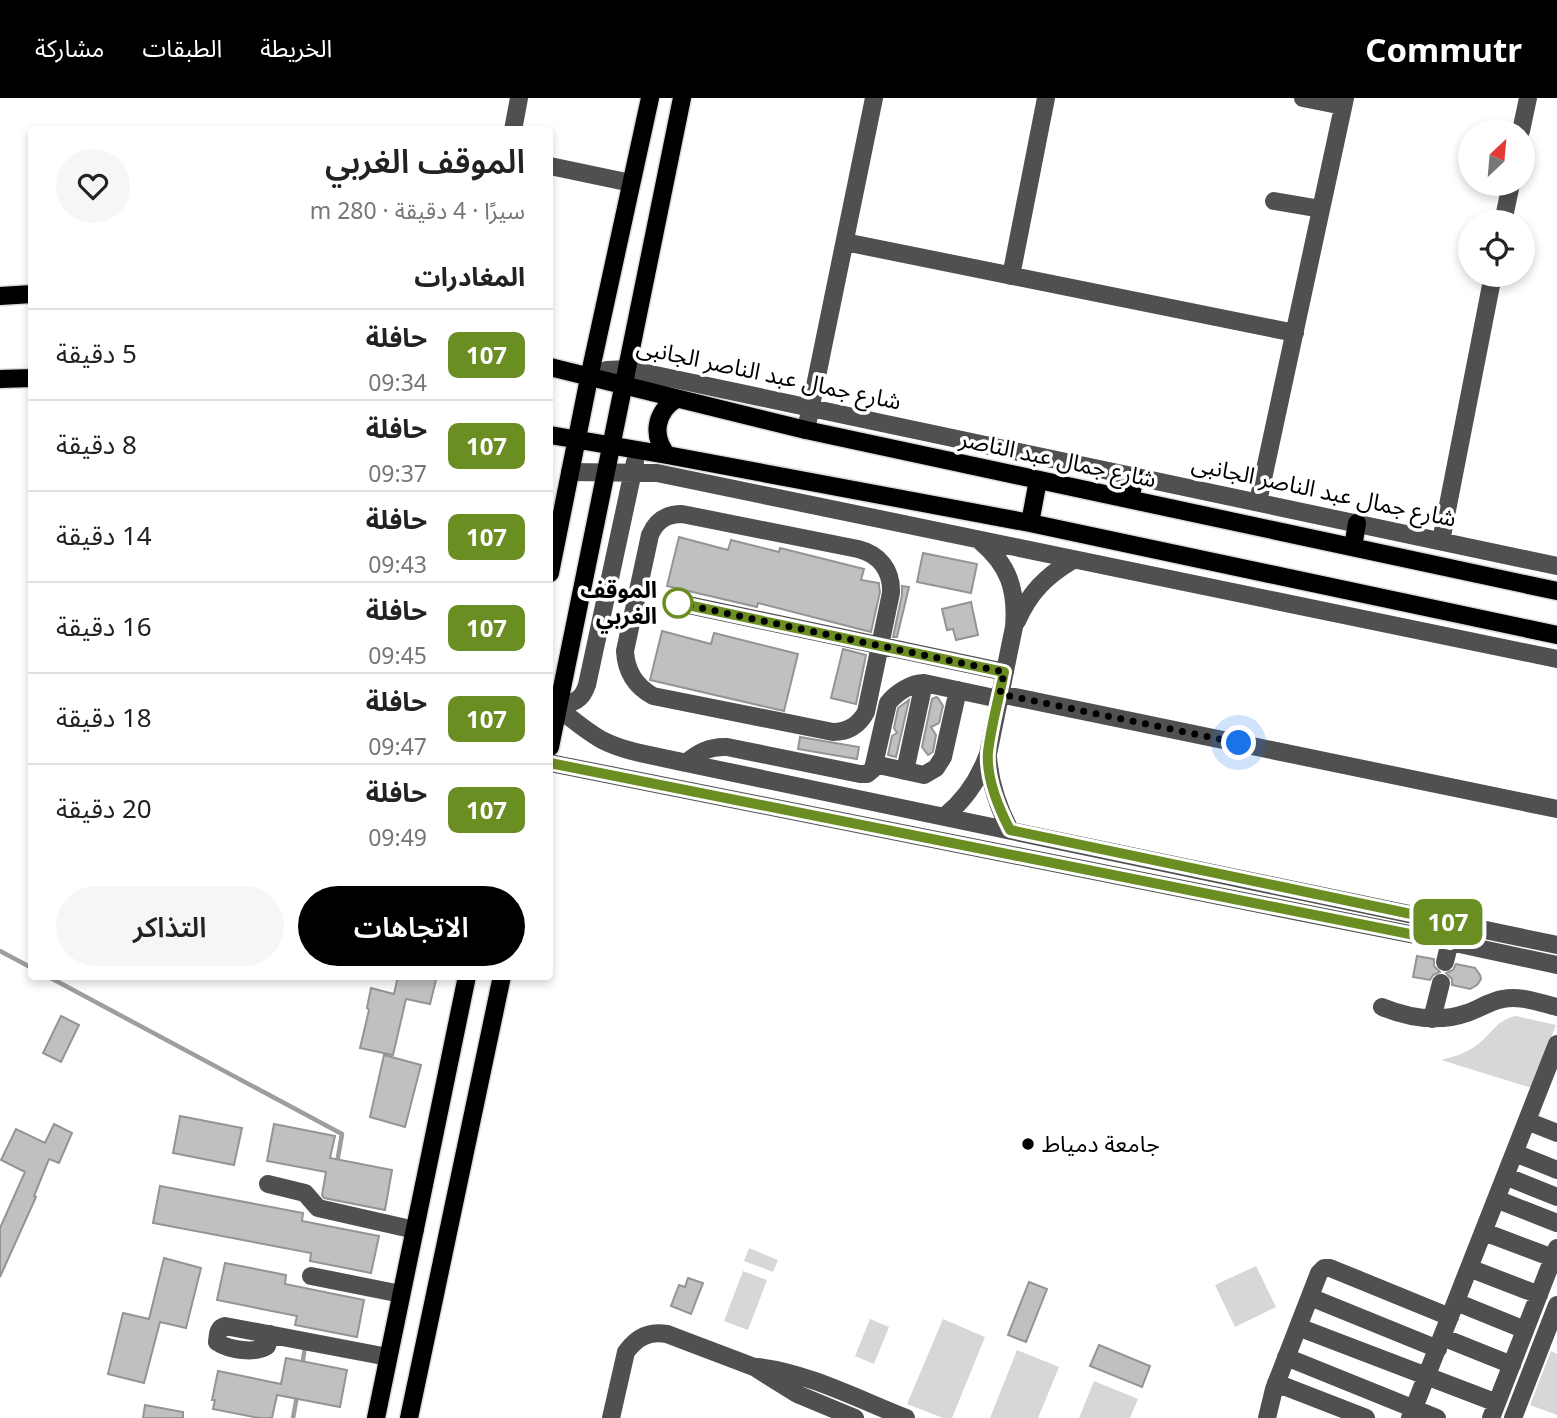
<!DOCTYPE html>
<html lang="ar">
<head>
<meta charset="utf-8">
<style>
  body { margin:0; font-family:"Noto Sans","Noto Sans Arabic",sans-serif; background:#f6f6f6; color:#222; direction:rtl; height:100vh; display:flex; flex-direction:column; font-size:26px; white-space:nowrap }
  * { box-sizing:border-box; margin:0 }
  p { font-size:23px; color:#767676 }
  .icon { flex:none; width:38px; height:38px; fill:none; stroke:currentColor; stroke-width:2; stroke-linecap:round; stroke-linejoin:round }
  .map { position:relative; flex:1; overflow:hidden; direction:ltr }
  .details { position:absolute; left:28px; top:28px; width:525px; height:854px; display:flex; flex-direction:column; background:#fff; border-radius:7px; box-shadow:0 4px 10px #0003; direction:rtl }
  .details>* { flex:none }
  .badge { padding:0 14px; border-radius:10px; font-size:24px; line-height:46px }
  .needle { width:46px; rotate:26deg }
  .buttons { position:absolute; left:1458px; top:21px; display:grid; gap:14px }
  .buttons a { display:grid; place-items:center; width:77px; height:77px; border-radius:50%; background:#fff; box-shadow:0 4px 10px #0003; font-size:35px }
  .you { position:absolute; width:35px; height:35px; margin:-18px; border:5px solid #fff; border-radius:50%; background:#1a73e8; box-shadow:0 0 0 10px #1a73e833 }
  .map>.badge { position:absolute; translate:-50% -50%; box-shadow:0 0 0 4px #fff }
  h2 { padding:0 28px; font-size:26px; line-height:63px }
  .round { display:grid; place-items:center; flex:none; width:74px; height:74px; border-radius:37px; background:#f6f6f6 }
  .summary { display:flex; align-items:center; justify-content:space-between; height:119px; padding:0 28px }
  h1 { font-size:33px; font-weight:600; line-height:52px }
  .action { display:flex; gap:14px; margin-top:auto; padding:14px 28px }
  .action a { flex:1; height:80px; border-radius:42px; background:#000; color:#fff; font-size:28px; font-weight:600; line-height:80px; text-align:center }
  .action a+a { background:#f6f6f6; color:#222 }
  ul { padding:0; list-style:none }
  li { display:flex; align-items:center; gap:21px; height:91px; padding:0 28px; border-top:2px solid #e0e0e0 }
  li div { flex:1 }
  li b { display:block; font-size:26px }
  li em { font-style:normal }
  li .badge { min-width:77px; font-weight:700; text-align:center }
  header { display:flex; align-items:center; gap:42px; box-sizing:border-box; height:98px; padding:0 35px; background:#000; color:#fff }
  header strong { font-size:33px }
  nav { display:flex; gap:38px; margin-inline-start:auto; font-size:24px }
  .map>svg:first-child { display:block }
  .green { fill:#d7d7d7 }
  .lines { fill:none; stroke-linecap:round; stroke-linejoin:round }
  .stream { stroke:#9e9e9e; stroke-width:4.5 }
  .building { fill:#c0c0c0; stroke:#949494; stroke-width:2 }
  .major-casing { stroke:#dbdbdb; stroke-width:21 }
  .minor { stroke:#505050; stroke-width:18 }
  .major { stroke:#000; stroke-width:18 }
  .line-casing { stroke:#fff; stroke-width:16 }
  .line { stroke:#6b8e23; stroke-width:10 }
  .walk { stroke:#000; stroke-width:7; stroke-dasharray:0 12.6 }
  .stop-dot { fill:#fff; stroke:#6b8e23; stroke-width:3.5 }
  .poi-dot { fill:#000; stroke:#fff; stroke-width:2.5 }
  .labels { text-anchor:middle; stroke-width:7; stroke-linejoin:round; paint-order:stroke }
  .street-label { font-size:23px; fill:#000; stroke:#fff }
  .stop-label { font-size:23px; font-weight:bold; fill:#000; stroke:#fff; text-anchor:end }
  .poi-label { font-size:23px; fill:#000; stroke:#fff; text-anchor:start }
</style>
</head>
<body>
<header>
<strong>Commutr</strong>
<nav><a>الخريطة</a><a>الطبقات</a><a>مشاركة</a></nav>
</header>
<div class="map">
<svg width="1557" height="1320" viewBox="0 0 1557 1320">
  <rect width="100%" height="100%" fill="#fff"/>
  <path class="green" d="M1516 918 1556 927 1532 990 1441 962C1454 959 1466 955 1477 947 1491 937 1497 921 1516 918Z
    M749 1150 778 1162 773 1174 744 1163Z
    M1256 1168 1276 1209 1235 1229 1215 1187Z
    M743 1173 767 1182 748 1232 724 1223Z
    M870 1221 889 1229 874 1266 855 1258Z
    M943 1221 985 1239 952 1320H943L907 1306Z
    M1017 1252 1059 1269 1038 1320H990Z
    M1551 1253 1557 1256V1317L1530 1307Z
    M1094 1283 1138 1301 1130 1320H1079Z"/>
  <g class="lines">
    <path class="stream" d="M0 853 32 870
      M47 878 342 1036 337 1065
      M302 1268 305 1249
      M293 1320 297 1298"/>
  </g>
  <path class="building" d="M679 439 728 452 731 442 779 454 780 450 864 471 861 482 879 485V488L880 494 871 534 758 505 757 509 667 488Z
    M923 455 977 466 971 495 917 484Z
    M902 488 909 489 897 539H893L902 497Z
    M971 504 978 537 956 542 953 531 947 532 942 511Z
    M662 533 711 546 714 535 798 556 784 613 650 582Z
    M843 551 866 557 856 606 831 600Z
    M936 599 938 600 943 608 939 625 931 629 936 637 933 654 928 657 922 649 932 601Z
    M909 602 896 659 888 657 892 638 897 635 894 630 898 610Z
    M800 639 859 649 857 661 798 651Z
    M1417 858 1434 861V868L1440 874 1433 877 1430 882 1413 879Z
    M1456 866 1475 870 1480 877 1481 881 1477 887 1470 891 1452 887V881L1446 875 1453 872Z
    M398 878H437L430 906 406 901 393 957 360 950 369 912 367 910 371 890 394 896Z
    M61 918 79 927 61 964 43 955Z
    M384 957 421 967 405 1029 370 1019Z
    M180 1018 242 1030 234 1067 173 1055Z
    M54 1026 72 1035 59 1065 49 1061 34 1098 36 1099 0 1179V1130L25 1074 1 1062 16 1031 45 1045Z
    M274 1026 335 1038 330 1060 392 1072 385 1112 324 1100 322 1097 326 1074 267 1063Z
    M160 1088 303 1115 302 1123 379 1138 371 1175 310 1163 311 1155 153 1125Z
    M164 1160 201 1170 186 1230 160 1224 144 1285 108 1276 123 1215 149 1221Z
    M225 1165 286 1177 285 1186 364 1202 357 1239 295 1227 297 1218 217 1202Z
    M688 1180 703 1185 691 1216 671 1208 679 1187 685 1189Z
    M1029 1184 1047 1191 1026 1244 1008 1237Z
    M1099 1247 1150 1268 1142 1289 1090 1268Z
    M286 1260 347 1272 340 1309 277 1297 272 1320H259L213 1311 215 1302H212L218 1273 281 1286Z
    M145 1307 183 1314V1320H143Z"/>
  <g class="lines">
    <g class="major-casing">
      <path id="major" d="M0 198 32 196
        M550 269 806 332 1557 493
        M0 281 32 280
        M550 337 667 357 1030 425 1557 537
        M667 357C651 337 656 314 676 301
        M1130 401 1135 379
        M1030 425 1038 382
        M1353 449 1357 425
        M550 475 589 280 650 0
        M550 649 682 0
        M376 1320 467 878
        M409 1320 502 878"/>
    </g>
    <path class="minor" d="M1303 0 1343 8
      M513 32 519 0
      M1521 33 1528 0
      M550 68 631 85
      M1274 103 1321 111
      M1503 124 1511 86
      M845 144 1295 235
      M1011 178 1046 0
      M589 280 607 272 627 271 1557 468
      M806 332 874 0
      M570 374 657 375 1557 561
      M1258 404 1345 0
      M682 416 858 451C879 456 892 472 891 495L866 614C859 627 848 634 833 634L653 598C635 588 626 573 625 553L650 437C656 423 666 416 682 416Z
      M1441 443 1493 177
      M679 505 1005 574
      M1017 523C1030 494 1046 478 1073 462
      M1000 596 1557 711
      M558 606C574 606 582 602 587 587L635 364
      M558 610C572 621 586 633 602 642 627 655 659 658 686 665L1557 847
      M988 659C990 686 998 709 1010 732
      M550 665 1450 844 1557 867
      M686 665C698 654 710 648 727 649L860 676H867L873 671 888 605C896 595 911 585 924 585L999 601
      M874 666 924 677 936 670 943 659 958 592
      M905 673 924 585
      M945 718C966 701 979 681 988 656L1014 529C1017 492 1009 467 980 443
      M1445 864 1452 835
      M1382 909C1409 920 1438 925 1467 915 1479 911 1490 903 1503 901 1520 897 1540 905 1557 909
      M1432 921 1441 885
      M1527 1023 1557 1035
      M1515 1055 1557 1072
      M1505 1078 1557 1099
      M268 1086 305 1095 318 1110 415 1132
      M1496 1101 1557 1125
      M1484 1134 1553 1160
      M1469 1170 1539 1197
      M311 1178 401 1196
      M1310 1199 1438 1251
      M1456 1204 1525 1232
      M1298 1229 1497 1305
      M270 1236 267 1248C255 1256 229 1252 217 1244 218 1237 217 1230 225 1228L388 1259
      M1442 1239 1512 1267
      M1286 1259 1437 1320
      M757 1269C806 1274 860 1302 906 1320
      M1276 1285 1366 1320
      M611 1320 626 1254C637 1239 649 1233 667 1236L754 1269 797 1296 855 1320
      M1267 1320 1274 1291 1319 1175 1324 1170H1330L1450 1219
      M1410 1320 1557 946
      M1491 1320 1557 1150
      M1513 1320 1557 1207"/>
    <use href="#major" class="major"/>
  </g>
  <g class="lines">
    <g class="line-casing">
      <path id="line" d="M550 665 1450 844 1454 825 1010 732C998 709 986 681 988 654 991 628 999 600 1004 574L678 505"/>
    </g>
    <use href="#line" class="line"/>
    <path class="walk" d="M678 505 1004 574 1000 596 1239 645"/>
  </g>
  <circle class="stop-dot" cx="678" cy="505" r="14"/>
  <circle class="poi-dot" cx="1028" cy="1046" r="7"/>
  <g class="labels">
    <g class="street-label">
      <text transform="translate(769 276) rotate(12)" y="8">شارع جمال عبد الناصر الجانبى</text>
      <text transform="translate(1058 361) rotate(12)" y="8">شارع جمال عبد الناصر</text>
      <text transform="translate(1324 393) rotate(12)" y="8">شارع جمال عبد الناصر الجانبى</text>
    </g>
    <g class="stop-label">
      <text x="657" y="500">الموقف<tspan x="657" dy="26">الغربي</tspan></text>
    </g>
    <g class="poi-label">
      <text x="1042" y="1054">جامعة دمياط</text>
    </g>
  </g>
</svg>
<div class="buttons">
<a><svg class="needle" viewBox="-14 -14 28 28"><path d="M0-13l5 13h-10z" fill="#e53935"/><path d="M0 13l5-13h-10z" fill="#767676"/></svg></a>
<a><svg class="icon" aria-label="locate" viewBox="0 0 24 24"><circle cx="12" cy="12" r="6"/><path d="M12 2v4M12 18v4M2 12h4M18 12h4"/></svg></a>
</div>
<div class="you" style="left:1239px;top:645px"></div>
<b class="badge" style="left:1448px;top:824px;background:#6b8e23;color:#fff">107</b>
<section class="details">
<div class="summary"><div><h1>الموقف الغربي</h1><p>سيرًا · 4 دقيقة · 280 m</p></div><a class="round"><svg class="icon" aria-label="heart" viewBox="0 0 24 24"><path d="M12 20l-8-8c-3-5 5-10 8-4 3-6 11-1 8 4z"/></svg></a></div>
<h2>المغادرات</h2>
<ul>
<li><span class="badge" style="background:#6b8e23;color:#fff">107</span><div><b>حافلة</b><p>09:34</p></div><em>5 دقيقة</em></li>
<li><span class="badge" style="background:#6b8e23;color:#fff">107</span><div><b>حافلة</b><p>09:37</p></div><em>8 دقيقة</em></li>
<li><span class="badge" style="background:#6b8e23;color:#fff">107</span><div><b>حافلة</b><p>09:43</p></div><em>14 دقيقة</em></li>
<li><span class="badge" style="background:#6b8e23;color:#fff">107</span><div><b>حافلة</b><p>09:45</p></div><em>16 دقيقة</em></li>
<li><span class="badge" style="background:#6b8e23;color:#fff">107</span><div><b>حافلة</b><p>09:47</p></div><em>18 دقيقة</em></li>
<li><span class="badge" style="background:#6b8e23;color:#fff">107</span><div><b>حافلة</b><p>09:49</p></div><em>20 دقيقة</em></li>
</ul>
<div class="action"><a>الاتجاهات</a><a>التذاكر</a></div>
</section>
</div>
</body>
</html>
